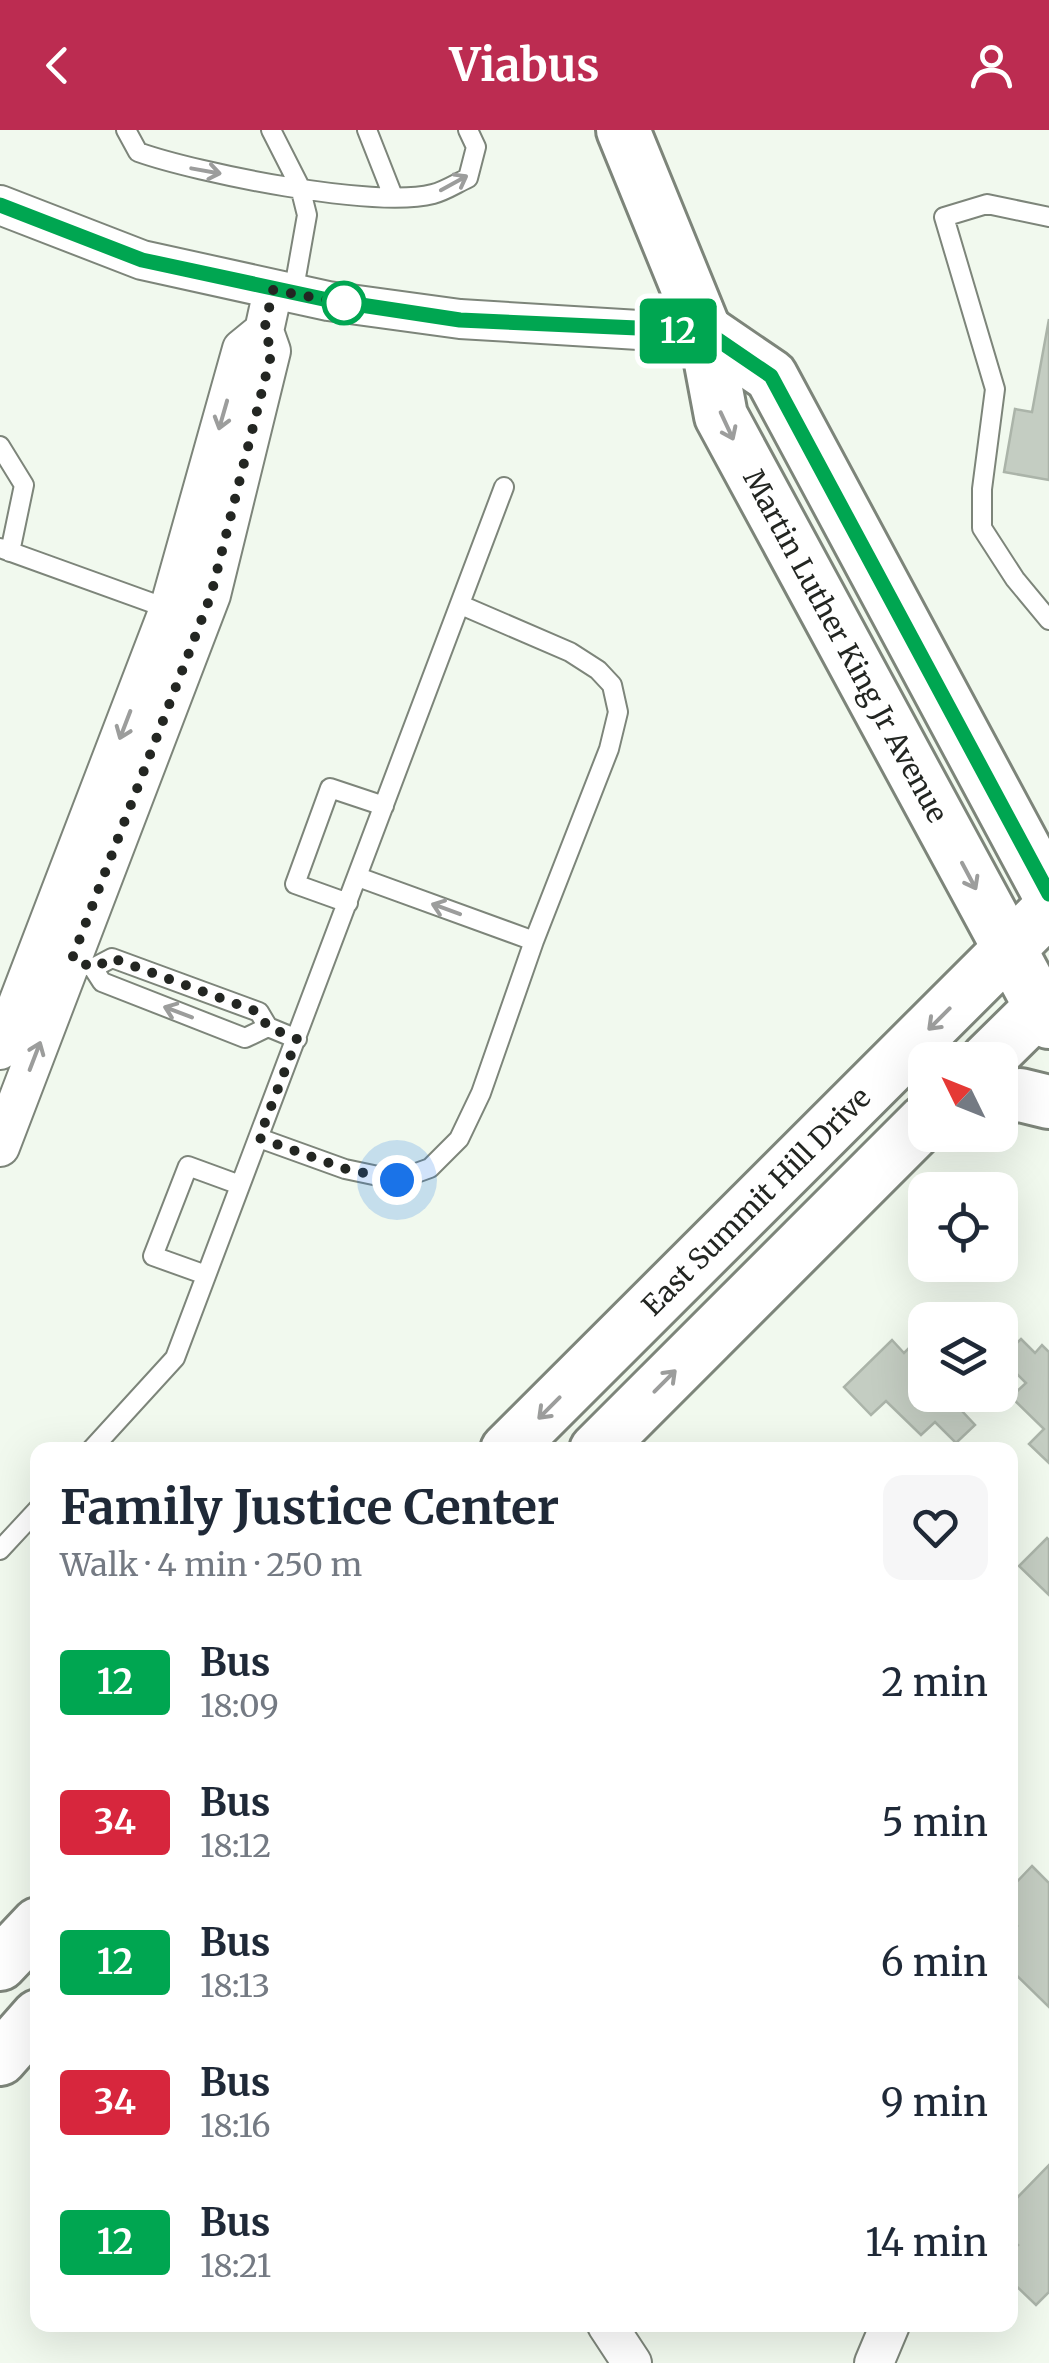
<!DOCTYPE html>
<html lang="en">
<head>
<meta charset="utf-8">
<style>
  body { margin:0; font-family:Merriweather,serif; background:#f6f6f7; color:#1f2937; height:100vh; display:flex; flex-direction:column; font-size:38px; white-space:nowrap }
  * { box-sizing:border-box; margin:0 }
  p { font-size:32px; color:#747a83 }
  .icon { flex:none; width:55px; height:55px; fill:none; stroke:currentColor; stroke-width:2; stroke-linecap:round; stroke-linejoin:round }
  .map { position:relative; flex:1; overflow:hidden }
  .sheet { position:absolute; left:30px; top:1312px; width:988px; height:890px; display:flex; flex-direction:column; background:#fff; border-radius:20px; box-shadow:0 10px 40px #0002 }
  .sheet>* { flex:none }
  .badge { padding:0 20px; border-radius:8px; font-size:35px; line-height:65px }
  .needle { width:65px; rotate:313deg }
  .controls { position:absolute; left:908px; top:912px; display:grid; gap:20px }
  .controls a { display:grid; place-items:center; width:110px; height:110px; border-radius:20px; background:#fff; box-shadow:0 10px 40px #0002; font-size:50px }
  .you { position:absolute; width:50px; height:50px; margin:-25px; border:8px solid #fff; border-radius:50%; background:#1a73e8; box-shadow:0 0 0 15px #1a73e833 }
  .map>.badge { position:absolute; translate:-50% -50%; box-shadow:0 0 0 5px #fff }
  .round { display:grid; place-items:center; flex:none; width:105px; height:105px; border-radius:20px; background:#f6f6f7 }
  .overview { display:flex; align-items:center; justify-content:space-between; height:170px; padding:0 30px }
  h1 { font-size:48px; font-weight:700; line-height:75px }
  ul { padding:0; list-style:none }
  li { display:flex; align-items:center; gap:30px; height:140px; padding:0 30px }
  li div { flex:1 }
  li b { display:block; font-size:38px }
  li em { font-style:normal }
  li .badge { min-width:110px; font-weight:700; text-align:center }
  header { display:flex; justify-content:space-between; align-items:center; height:130px; padding:0 30px; background:#bc2c51; color:#fff; font-size:45px; font-weight:700 }
  .map>svg:first-child { display:block }
  .building { fill:#c4cdc2; stroke:#abb4a9; stroke-width:2.5 }
  .lines { fill:none; stroke-linecap:round; stroke-linejoin:round }
  .service-casing { stroke:#7d857a; stroke-width:22 }
  .minor-casing { stroke:#7d857a; stroke-width:42 }
  .secondary-casing { stroke:#7d857a; stroke-width:58 }
  .service { stroke:#fff; stroke-width:18 }
  .minor { stroke:#fff; stroke-width:38 }
  .secondary { stroke:#fff; stroke-width:52 }
  .oneway { stroke:#9c9d9c }
  .line-casing { stroke:#fff; stroke-width:22 }
  .line { stroke:#00a651; stroke-width:15 }
  .walk { stroke:#232622; stroke-width:10; stroke-dasharray:0 18 }
  .stop-dot { fill:#fff; stroke:#00a651; stroke-width:5 }
  .labels { text-anchor:middle; stroke-width:8; stroke-linejoin:round; paint-order:stroke }
  .street-label { font-size:28px; fill:#232622; stroke:#f1f9ee }
</style>
</head>
<body>
<header><svg class="icon" aria-label="back" viewBox="0 0 24 24"><path d="M15 5l-7 7 7 7"/></svg>Viabus<svg class="icon" aria-label="person" viewBox="0 0 24 24"><circle cx="12" cy="8" r="4"/><path d="M4 21q1-7 8-7t8 7"/></svg></header>
<div class="map">
<svg width="1049" height="2233" viewBox="0 0 1049 2233">
  <rect width="100%" height="100%" fill="#f1f9ee"/>
  <path class="building" d="M1049 189V350L1004 342 1015 279 1032 282Z
    M1021 1209 1035 1223 1042 1215 1049 1222V1333L1029 1314 1044 1299 1011 1267 1026 1253 1001 1228Z
    M892 1210 904 1223 913 1214 925 1227V1265H963L970 1272 962 1281 975 1295 956 1313 935 1292 921 1305 886 1271 871 1285 844 1257Z
    M1047 1408 1049 1410V1465L1019 1436Z
    M1032 1736 1049 1753V1877L1010 1839V1803L1017 1796 1010 1789V1759Z
    M1049 2035V2162L1036 2175 1010 2150V2123L1018 2115 1010 2108V2075Z"/>
  <g class="lines">
    <g class="service-casing">
      <path id="service" d="M126 0 138 22C197 43 375 79 433 64 445 61 457 53 468 48L476 17 468 0
        M271 0 300 57 307 85 293 164
        M367 0 393 66
        M1049 87 987 74 944 87 995 259 982 359V398L1015 449 1049 490
        M0 316 24 355 10 422
        M0 418 169 479
        M358 747 534 811
        M348 773 295 754 330 658 384 676
        M71 829 93 838 102 852 245 908 268 897
        M93 838 112 828 259 882 268 897 297 909
        M259 1008 345 1039 397 1050 430 1038 459 1009 481 963 534 811 609 619 618 582 612 555 598 540 570 522 461 475
        M206 1145 153 1126 188 1036 240 1055
        M91 1320 175 1228 504 357
        M0 1420 38 1379"/>
    </g>
    <g class="minor-casing">
      <path id="minor" d="M0 75 142 130 328 171 460 189 639 200 705 201
        M0 920 169 479 242 219 264 201
        M0 1017 211 465 271 221 264 201 273 160
        M607 2195 632 2233
        M874 2233 890 2195"/>
    </g>
    <g class="secondary-casing">
      <g id="secondary">
        <path id="s1" d="M623 0 705 201 721 286 1049 892"/>
        <path d="M705 201 771 246 1049 764"/>
        <path d="M987 930 1049 869"/>
        <path d="M1000 967 1020 965 1049 972"/>
        <path id="s2" d="M507 1320 1049 779"/>
        <path d="M596 1320 925 991"/>
        <path d="M0 1834 38 1794"/>
        <path d="M0 1929 38 1886"/>
      </g>
    </g>
    <use href="#service" class="service"/>
    <use href="#minor" class="minor"/>
    <use href="#secondary" class="secondary"/>
  </g>
  <defs><path id="oneway-shaft" d="M-6 0H5M1.5-3L5.5 0L1.5 3" fill="none" stroke-width="1.6" stroke-linecap="round" stroke-linejoin="round" transform="scale(2.5)"/></defs>
  <g class="oneway">
    <use href="#oneway-shaft" transform="translate(206 41) rotate(10)"/>
    <use href="#oneway-shaft" transform="translate(454 53) rotate(-29)"/>
    <use href="#oneway-shaft" transform="translate(223 285) rotate(106)"/>
    <use href="#oneway-shaft" transform="translate(727 296) rotate(65)"/>
    <use href="#oneway-shaft" transform="translate(125 595) rotate(111)"/>
    <use href="#oneway-shaft" transform="translate(969 746) rotate(62)"/>
    <use href="#oneway-shaft" transform="translate(446 779) rotate(-160)"/>
    <use href="#oneway-shaft" transform="translate(178 882) rotate(-159)"/>
    <use href="#oneway-shaft" transform="translate(939 889) rotate(135)"/>
    <use href="#oneway-shaft" transform="translate(35 926) rotate(-69)"/>
    <use href="#oneway-shaft" transform="translate(665 1251) rotate(-45)"/>
    <use href="#oneway-shaft" transform="translate(549 1278) rotate(135)"/>
  </g>
  <g class="lines">
    <g class="line-casing">
      <path id="line" d="M0 75 142 130 328 170 460 190 705 201 771 246 1049 764"/>
    </g>
    <use href="#line" class="line"/>
    <path class="walk" d="M344 173 273 160 264 201 272 221 211 465 72 829 94 838 112 828 258 882 268 897 297 909 259 1008 346 1039 397 1050"/>
  </g>
  <circle class="stop-dot" cx="344" cy="173" r="20"/>
  <g class="labels">
    <g class="street-label">
      <text dy="10" stroke="none"><textPath href="#s1" startOffset="565">Martin Luther King Jr Avenue</textPath></text>
      <text dy="10" stroke="none"><textPath href="#s2" startOffset="352">East Summit Hill Drive</textPath></text>
    </g>
  </g>
</svg>
<div class="controls">
<a><svg class="needle" viewBox="-14 -14 28 28"><path d="M0-13l5 13h-10z" fill="#e53935"/><path d="M0 13l5-13h-10z" fill="#747a83"/></svg></a>
<a><svg class="icon" aria-label="locate" viewBox="0 0 24 24"><circle cx="12" cy="12" r="6"/><path d="M12 2v4M12 18v4M2 12h4M18 12h4"/></svg></a>
<a><svg class="icon" aria-label="layers" viewBox="0 0 24 24"><path d="M12 4l9 5-9 5-9-5zM3 14l9 5 9-5"/></svg></a>
</div>
<div class="you" style="left:397px;top:1050px"></div>
<b class="badge" style="left:678px;top:201px;background:#00a651;color:#fff">12</b>
<section class="sheet">
<div class="overview"><div><h1>Family Justice Center</h1><p>Walk · 4 min · 250 m</p></div><a class="round"><svg class="icon" aria-label="heart" viewBox="0 0 24 24"><path d="M12 20l-8-8c-3-5 5-10 8-4 3-6 11-1 8 4z"/></svg></a></div>
<ul>
<li><span class="badge" style="background:#00a651;color:#fff">12</span><div><b>Bus</b><p>18:09</p></div><em>2 min</em></li>
<li><span class="badge" style="background:#d7263d;color:#fff">34</span><div><b>Bus</b><p>18:12</p></div><em>5 min</em></li>
<li><span class="badge" style="background:#00a651;color:#fff">12</span><div><b>Bus</b><p>18:13</p></div><em>6 min</em></li>
<li><span class="badge" style="background:#d7263d;color:#fff">34</span><div><b>Bus</b><p>18:16</p></div><em>9 min</em></li>
<li><span class="badge" style="background:#00a651;color:#fff">12</span><div><b>Bus</b><p>18:21</p></div><em>14 min</em></li>
</ul>
</section>
</div>
</body>
</html>
